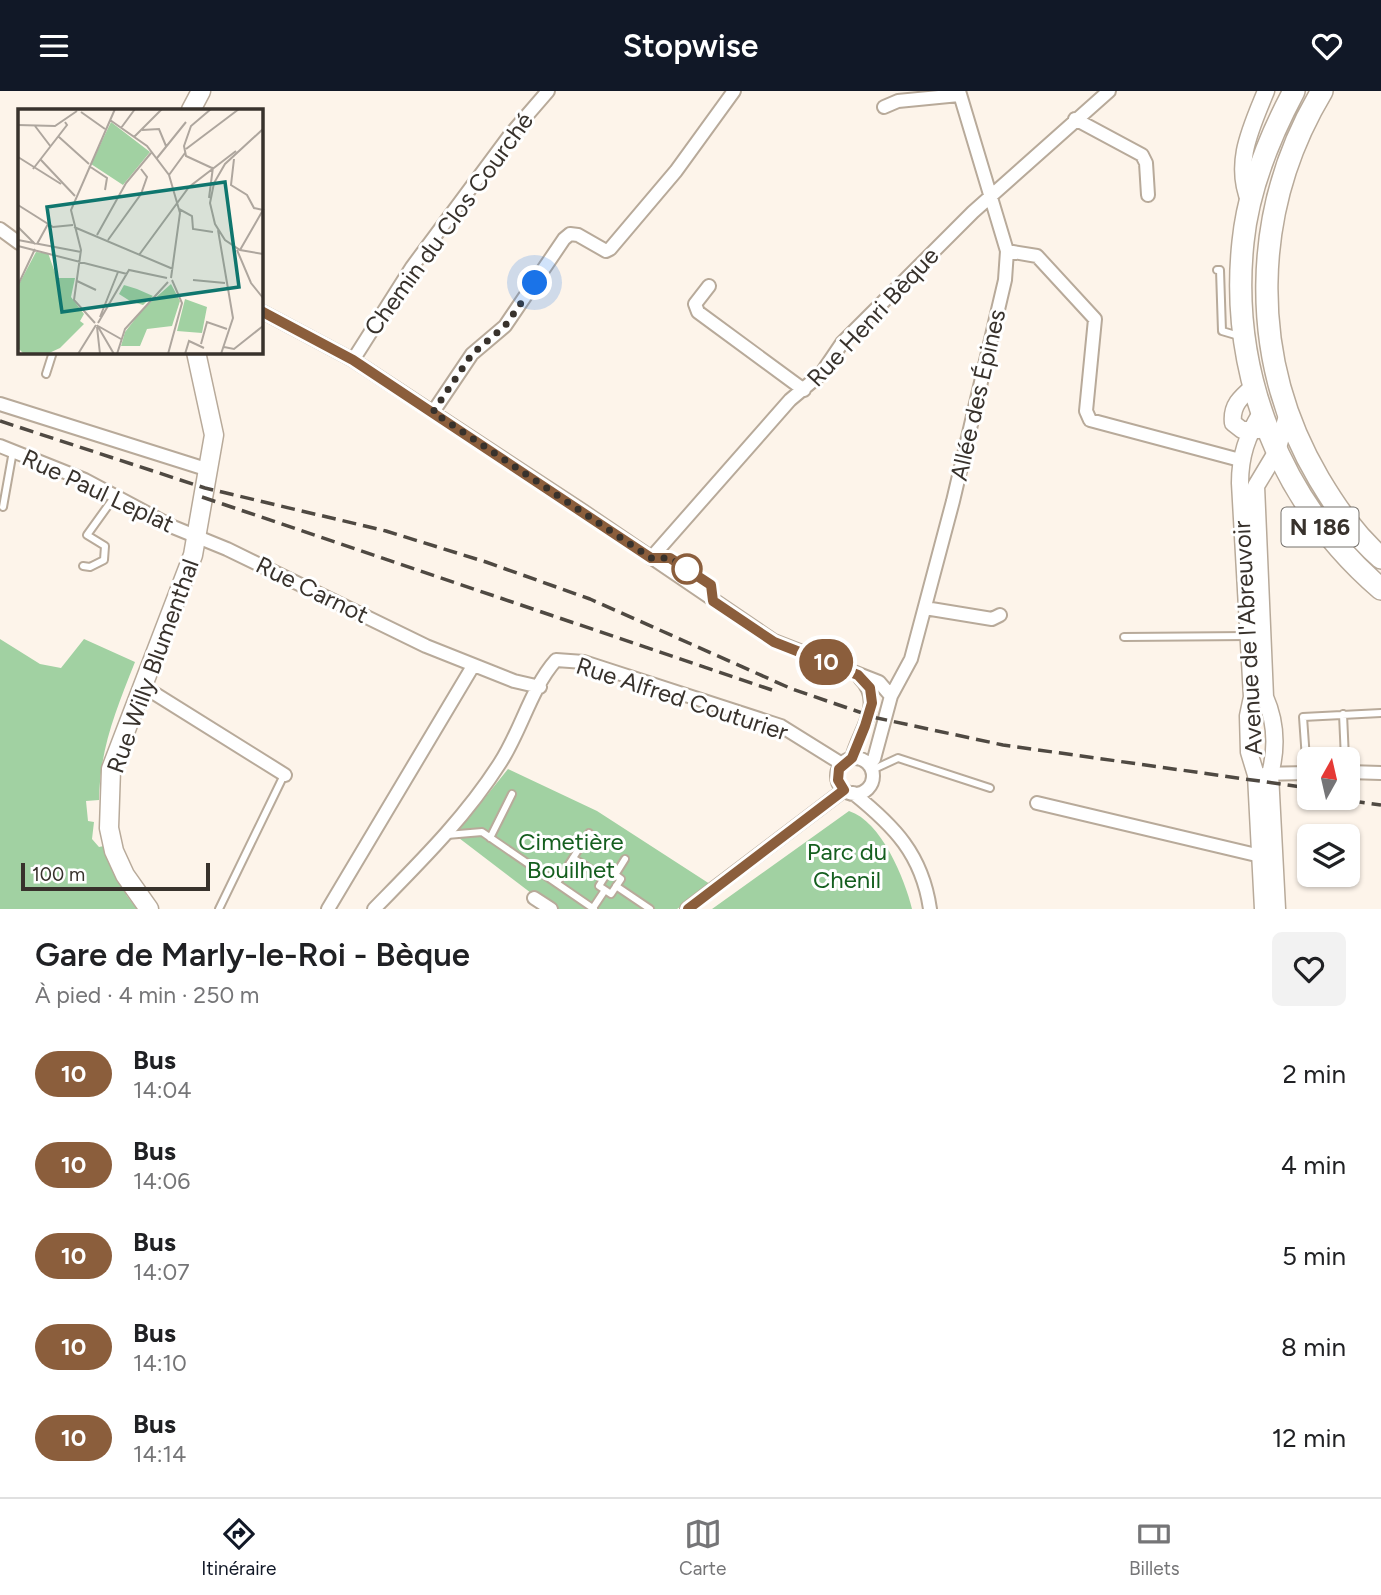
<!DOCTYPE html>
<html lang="fr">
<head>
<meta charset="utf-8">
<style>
  body { margin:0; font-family:Figtree,sans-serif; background:#f2f2f2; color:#202124; height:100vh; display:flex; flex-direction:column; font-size:26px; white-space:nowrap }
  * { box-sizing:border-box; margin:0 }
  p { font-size:23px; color:#757577 }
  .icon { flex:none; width:38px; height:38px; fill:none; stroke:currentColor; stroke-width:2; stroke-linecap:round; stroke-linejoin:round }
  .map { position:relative; height:818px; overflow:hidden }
  .details { display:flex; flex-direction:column; background:#fff; flex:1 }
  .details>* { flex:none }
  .badge { padding:0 14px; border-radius:23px; font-size:24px; line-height:46px }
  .needle { width:46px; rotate:8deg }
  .buttons { position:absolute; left:1297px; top:656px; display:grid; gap:14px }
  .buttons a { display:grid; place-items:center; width:63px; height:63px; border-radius:10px; background:#fff; box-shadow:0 2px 5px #0004; font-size:35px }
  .scale { position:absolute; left:21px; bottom:18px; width:189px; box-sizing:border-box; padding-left:7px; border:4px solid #38322c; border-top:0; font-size:19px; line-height:24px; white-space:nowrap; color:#38322c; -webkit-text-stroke:5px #fff; paint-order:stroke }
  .you { position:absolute; width:35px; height:35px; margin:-18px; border:5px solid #fff; border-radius:50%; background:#1a73e8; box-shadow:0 0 0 10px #1a73e833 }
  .map>.badge { position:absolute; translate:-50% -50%; box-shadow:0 0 0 4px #fff }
  .round { display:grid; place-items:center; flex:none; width:74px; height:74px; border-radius:10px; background:#f2f2f2 }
  .headline { display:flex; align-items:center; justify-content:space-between; height:119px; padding:0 35px }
  h1 { font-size:33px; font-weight:600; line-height:52px }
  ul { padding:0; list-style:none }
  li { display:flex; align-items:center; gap:21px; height:91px; padding:0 35px }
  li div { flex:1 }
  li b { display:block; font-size:26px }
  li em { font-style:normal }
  li .badge { min-width:77px; font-weight:700; text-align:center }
  header { display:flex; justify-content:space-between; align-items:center; height:91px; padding:0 35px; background:#111827; color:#fff; font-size:32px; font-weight:600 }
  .tab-bar { display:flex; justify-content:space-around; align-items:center; height:98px; border-top:2px solid #e0e0e0; background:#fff; font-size:19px; color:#757577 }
  .tab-bar a { display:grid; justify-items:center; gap:4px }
  .tab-bar .current { color:#111827 }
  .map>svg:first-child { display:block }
  .green { fill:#a1d1a2 }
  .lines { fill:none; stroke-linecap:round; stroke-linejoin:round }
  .service-casing { stroke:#b8aa9a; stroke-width:10 }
  .minor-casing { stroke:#b8aa9a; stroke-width:16 }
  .tertiary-casing { stroke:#b8aa9a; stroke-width:19 }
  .secondary-casing { stroke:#b8aa9a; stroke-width:21 }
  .primary-casing { stroke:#b8aa9a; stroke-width:24 }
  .service { stroke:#fff; stroke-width:6 }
  .minor { stroke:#fff; stroke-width:12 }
  .tertiary { stroke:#fff; stroke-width:16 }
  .secondary { stroke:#fff; stroke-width:18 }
  .primary { stroke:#fff; stroke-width:21 }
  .rail { stroke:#4f4942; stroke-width:3.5; stroke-dasharray:14 7; stroke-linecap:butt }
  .line-casing { stroke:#fff; stroke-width:16 }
  .line { stroke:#8b5e3c; stroke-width:10 }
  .walk { stroke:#38322c; stroke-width:7; stroke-dasharray:0 12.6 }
  .stop-dot { fill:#fff; stroke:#8b5e3c; stroke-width:3.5 }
  .labels { text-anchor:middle; stroke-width:6; stroke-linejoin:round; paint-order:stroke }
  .shield { fill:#fff; stroke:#74706b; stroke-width:2 }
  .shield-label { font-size:23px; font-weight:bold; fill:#38322c }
  .street-label { font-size:24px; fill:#38322c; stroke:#fff }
  .park-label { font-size:24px; fill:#155f1f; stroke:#fff }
  .inset-road { fill:none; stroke:#aea69e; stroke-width:2 }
  .view { fill:#0f766e; fill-opacity:0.15; stroke:#0f766e; stroke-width:3.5 }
  .inset-edge { fill:none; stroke:#38322c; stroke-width:3.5 }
</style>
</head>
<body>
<header><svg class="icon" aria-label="menu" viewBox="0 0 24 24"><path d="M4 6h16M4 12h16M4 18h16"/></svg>Stopwise<svg class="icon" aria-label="heart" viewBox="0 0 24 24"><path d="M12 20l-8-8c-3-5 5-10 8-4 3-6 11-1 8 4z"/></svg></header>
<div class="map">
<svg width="1381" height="818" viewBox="0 0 1381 818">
  <rect width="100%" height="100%" fill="#fdf4ea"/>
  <path class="green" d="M0 548 40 573 61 577 84 548 135 571C116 619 100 657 99 709L86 710 88 730 94 731 92 748 99 756 104 755 127 805 137 818H0Z
    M508 678 597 720 713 795 677 818H559L535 805 455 744Z
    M849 720C881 730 905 788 912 818H712Z"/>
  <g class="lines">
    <g class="service-casing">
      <path id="service" d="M1217 179H1220L1222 240 1239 245
        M46 283 53 261
        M3 416 13 360
        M657 467H670L711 493 713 508
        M83 475 90 476 104 469 105 455 87 444 115 405
        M1124 546 1248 545
        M1343 623 1345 668
        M872 679 898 667 990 697
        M1307 682 1303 626 1381 622
        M447 744 482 741 594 818
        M490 747 512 703
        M573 767 604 787
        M609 779 621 788 611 803 599 795Z
        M615 784 625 768
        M557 792 589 742
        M616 795 650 818
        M593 817 605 799
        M219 818 284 684"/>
    </g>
    <g class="minor-casing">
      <path id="minor" d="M884 16 898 10 959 4
        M1075 28 1142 64 1146 72 1148 104
        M0 138 19 152
        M1007 160 1037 165 1095 228 1086 320 1090 329 1240 369
        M709 195 695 213 698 221 804 299
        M261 220 353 269 583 420 774 550 879 591 891 605
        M353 269 412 176 510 44 548 0
        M0 313 209 379
        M433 321 472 263 505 235 564 148 570 143 578 144 606 160 610 158 676 80 734 0
        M0 355 85 389 173 436 227 458 426 555 514 590 540 596
        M651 467 790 309 821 283 842 252 973 121 1109 0
        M925 517 992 528 1000 524
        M141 594 285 684
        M852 667C859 639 885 612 860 587
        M837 685a18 18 0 1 1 36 0a18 18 0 1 1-36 0Z
        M869 674 874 668 891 605 911 568 953 410 1005 189 1007 160 959 0
        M1348 681 1381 682
        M1264 683 1309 682
        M853 702C894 735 922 763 930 818
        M1037 712 1269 767
        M534 807 551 818
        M328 818 473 575
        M374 818C419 772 465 727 500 672 521 640 531 597 556 569L584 571 781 635 842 673
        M687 818 844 699"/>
    </g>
    <g class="tertiary-casing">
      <path id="tertiary" d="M1250 112C1233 72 1251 37 1266 0
        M1254 295C1241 306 1231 314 1233 332L1242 339H1259
        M1261 322C1247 345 1240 365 1240 392L1252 606 1248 625 1249 661 1256 684 1263 818
        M1277 818 1270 683C1277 657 1276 631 1265 606L1256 395 1277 360 1287 325"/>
    </g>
    <g class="secondary-casing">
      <path id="secondary" d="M191 19 201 0
        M149 818 125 784 114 760 109 737 111 678 193 464 214 344 196 261"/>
    </g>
    <g class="primary-casing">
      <path id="primary" d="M1294 0C1270 45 1248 100 1243 151 1229 283 1281 412 1381 498
        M1322 0C1250 120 1248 268 1319 388 1337 418 1355 444 1381 467"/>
    </g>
    <use href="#service" class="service"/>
    <use href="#minor" class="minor"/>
    <use href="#tertiary" class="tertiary"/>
    <use href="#secondary" class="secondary"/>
    <use href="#primary" class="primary"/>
    <path class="rail" d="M0 330 205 397 386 440 486 471 590 508 792 598 877 627 1003 654 1309 697
      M202 406 772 599
      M1330 707 1381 714"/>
  </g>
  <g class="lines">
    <g class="line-casing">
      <path id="line" d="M261 220 353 269 651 467H670L711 494 713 510 774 551 858 584 870 597 872 612 865 635 852 667 839 678 838 689 844 699 688 818"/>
    </g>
    <use href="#line" class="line"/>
    <path class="walk" d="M535 192 505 235 472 263 433 321 651 467H670L690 479 687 478"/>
  </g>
  <circle class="stop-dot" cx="687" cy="478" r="14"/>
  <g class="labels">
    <rect class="shield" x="1281.5" y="416.5" width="77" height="39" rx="5"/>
    <g class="shield-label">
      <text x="1320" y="444">N 186</text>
    </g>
    <g class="street-label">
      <text transform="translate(449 133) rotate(-54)" y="8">Chemin du Clos Courché</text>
      <text transform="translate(873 226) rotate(-47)" y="8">Rue Henri Bèque</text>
      <text transform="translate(978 304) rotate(-77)" y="8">Allée des Épines</text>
      <text transform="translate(98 400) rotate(25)" y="8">Rue Paul Leplat</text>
      <text transform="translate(312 499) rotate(26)" y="8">Rue Carnot</text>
      <text transform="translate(1248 547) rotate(-93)" y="8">Avenue de l'Abreuvoir</text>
      <text transform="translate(153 575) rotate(-70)" y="8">Rue Willy Blumenthal</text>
      <text transform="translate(682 608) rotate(18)" y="8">Rue Alfred Couturier</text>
    </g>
    <g class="park-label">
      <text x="571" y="759">Cimetière<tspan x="571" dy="28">Bouilhet</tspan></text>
      <text x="847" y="769">Parc du<tspan x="847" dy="28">Chenil</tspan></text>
    </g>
  </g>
  <g transform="translate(18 18)">
    <rect width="245" height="245" fill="#fdf4ea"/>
    <path d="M93 13 132 43 105 76 73 55ZM18 143 30 144 39 169H57L53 188 66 205 62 212 66 215 42 239 29 245H6L0 239V177ZM153 175 162 192 154 217 129 220 122 237H103L107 223 125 200ZM106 176 119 180 135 187 125 196 112 192 101 185ZM167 190 189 198 184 224 159 222Z" fill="#a1d1a2"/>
    <path class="inset-road" d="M193 0 173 17 166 37 168 47 194 59M63 3 87 20M92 11 129 37 151 66 162 104 153 169M0 16 37 17 59 2M17 17 33 38M103 19 117 0M245 20 207 55 196 74 192 94 197 115 207 131 222 141 245 145M124 21 141 20 148 37M41 28 71 55M116 28 144 0M168 40 221 0M0 48 43 75M139 49 168 13M216 50 213 76 229 86 236 99 245 101 222 141M23 51 57 87M71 57 89 69 87 81M15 60 49 16 47 13M151 66 167 44M191 89 195 58M0 96 35 118 55 116M161 100 174 107 175 120 195 123M0 118 17 135M56 118 155 160M200 121 215 209 203 245M79 126 108 74 133 44M0 131 63 143M90 131 123 85 129 68 123 60M19 135 30 115M0 137 109 165M219 141 233 174 245 189M121 146 171 78 218 42M175 171 207 174M59 172 78 181M0 176 17 140M82 208 100 163M77 214 56 191 63 141 53 101 97 0M80 214 111 161 149 169M79 216 96 245M80 217 103 230M79 218 82 245M183 235 189 213 209 220M206 238 216 240 245 217M60 245 78 216M99 245 107 220 150 173M150 245 164 194 154 171M167 245 171 232 186 239"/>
    <path class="view" d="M207 73 221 178 44 203 29 98Z"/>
    <rect width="245" height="245" class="inset-edge"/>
  </g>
</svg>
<div class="buttons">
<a><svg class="needle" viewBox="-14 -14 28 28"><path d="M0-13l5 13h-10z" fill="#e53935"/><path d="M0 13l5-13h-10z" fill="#757577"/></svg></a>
<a><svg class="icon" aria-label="layers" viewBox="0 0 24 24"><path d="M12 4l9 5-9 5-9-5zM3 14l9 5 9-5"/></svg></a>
</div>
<div class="scale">100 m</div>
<div class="you" style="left:535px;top:192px"></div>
<b class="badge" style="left:826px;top:571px;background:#8b5e3c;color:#fff">10</b>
</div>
<section class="details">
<div class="headline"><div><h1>Gare de Marly-le-Roi - Bèque</h1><p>À pied · 4 min · 250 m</p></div><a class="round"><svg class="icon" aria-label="heart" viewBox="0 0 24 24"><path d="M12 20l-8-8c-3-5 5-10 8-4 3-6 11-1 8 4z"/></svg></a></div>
<ul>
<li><span class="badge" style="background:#8b5e3c;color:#fff">10</span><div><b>Bus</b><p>14:04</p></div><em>2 min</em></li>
<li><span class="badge" style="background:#8b5e3c;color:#fff">10</span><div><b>Bus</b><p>14:06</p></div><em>4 min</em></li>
<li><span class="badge" style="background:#8b5e3c;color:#fff">10</span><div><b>Bus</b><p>14:07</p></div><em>5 min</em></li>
<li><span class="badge" style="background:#8b5e3c;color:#fff">10</span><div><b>Bus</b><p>14:10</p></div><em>8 min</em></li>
<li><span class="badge" style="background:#8b5e3c;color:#fff">10</span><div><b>Bus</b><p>14:14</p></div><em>12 min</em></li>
</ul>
</section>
<nav class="tab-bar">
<a class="current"><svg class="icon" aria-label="directions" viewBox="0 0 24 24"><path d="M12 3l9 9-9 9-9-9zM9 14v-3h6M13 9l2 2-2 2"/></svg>Itinéraire</a>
<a><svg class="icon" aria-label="map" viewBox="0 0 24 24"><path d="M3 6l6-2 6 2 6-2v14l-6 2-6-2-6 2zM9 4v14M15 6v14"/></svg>Carte</a>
<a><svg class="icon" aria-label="tickets" viewBox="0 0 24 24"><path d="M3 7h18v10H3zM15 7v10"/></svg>Billets</a>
</nav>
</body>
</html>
